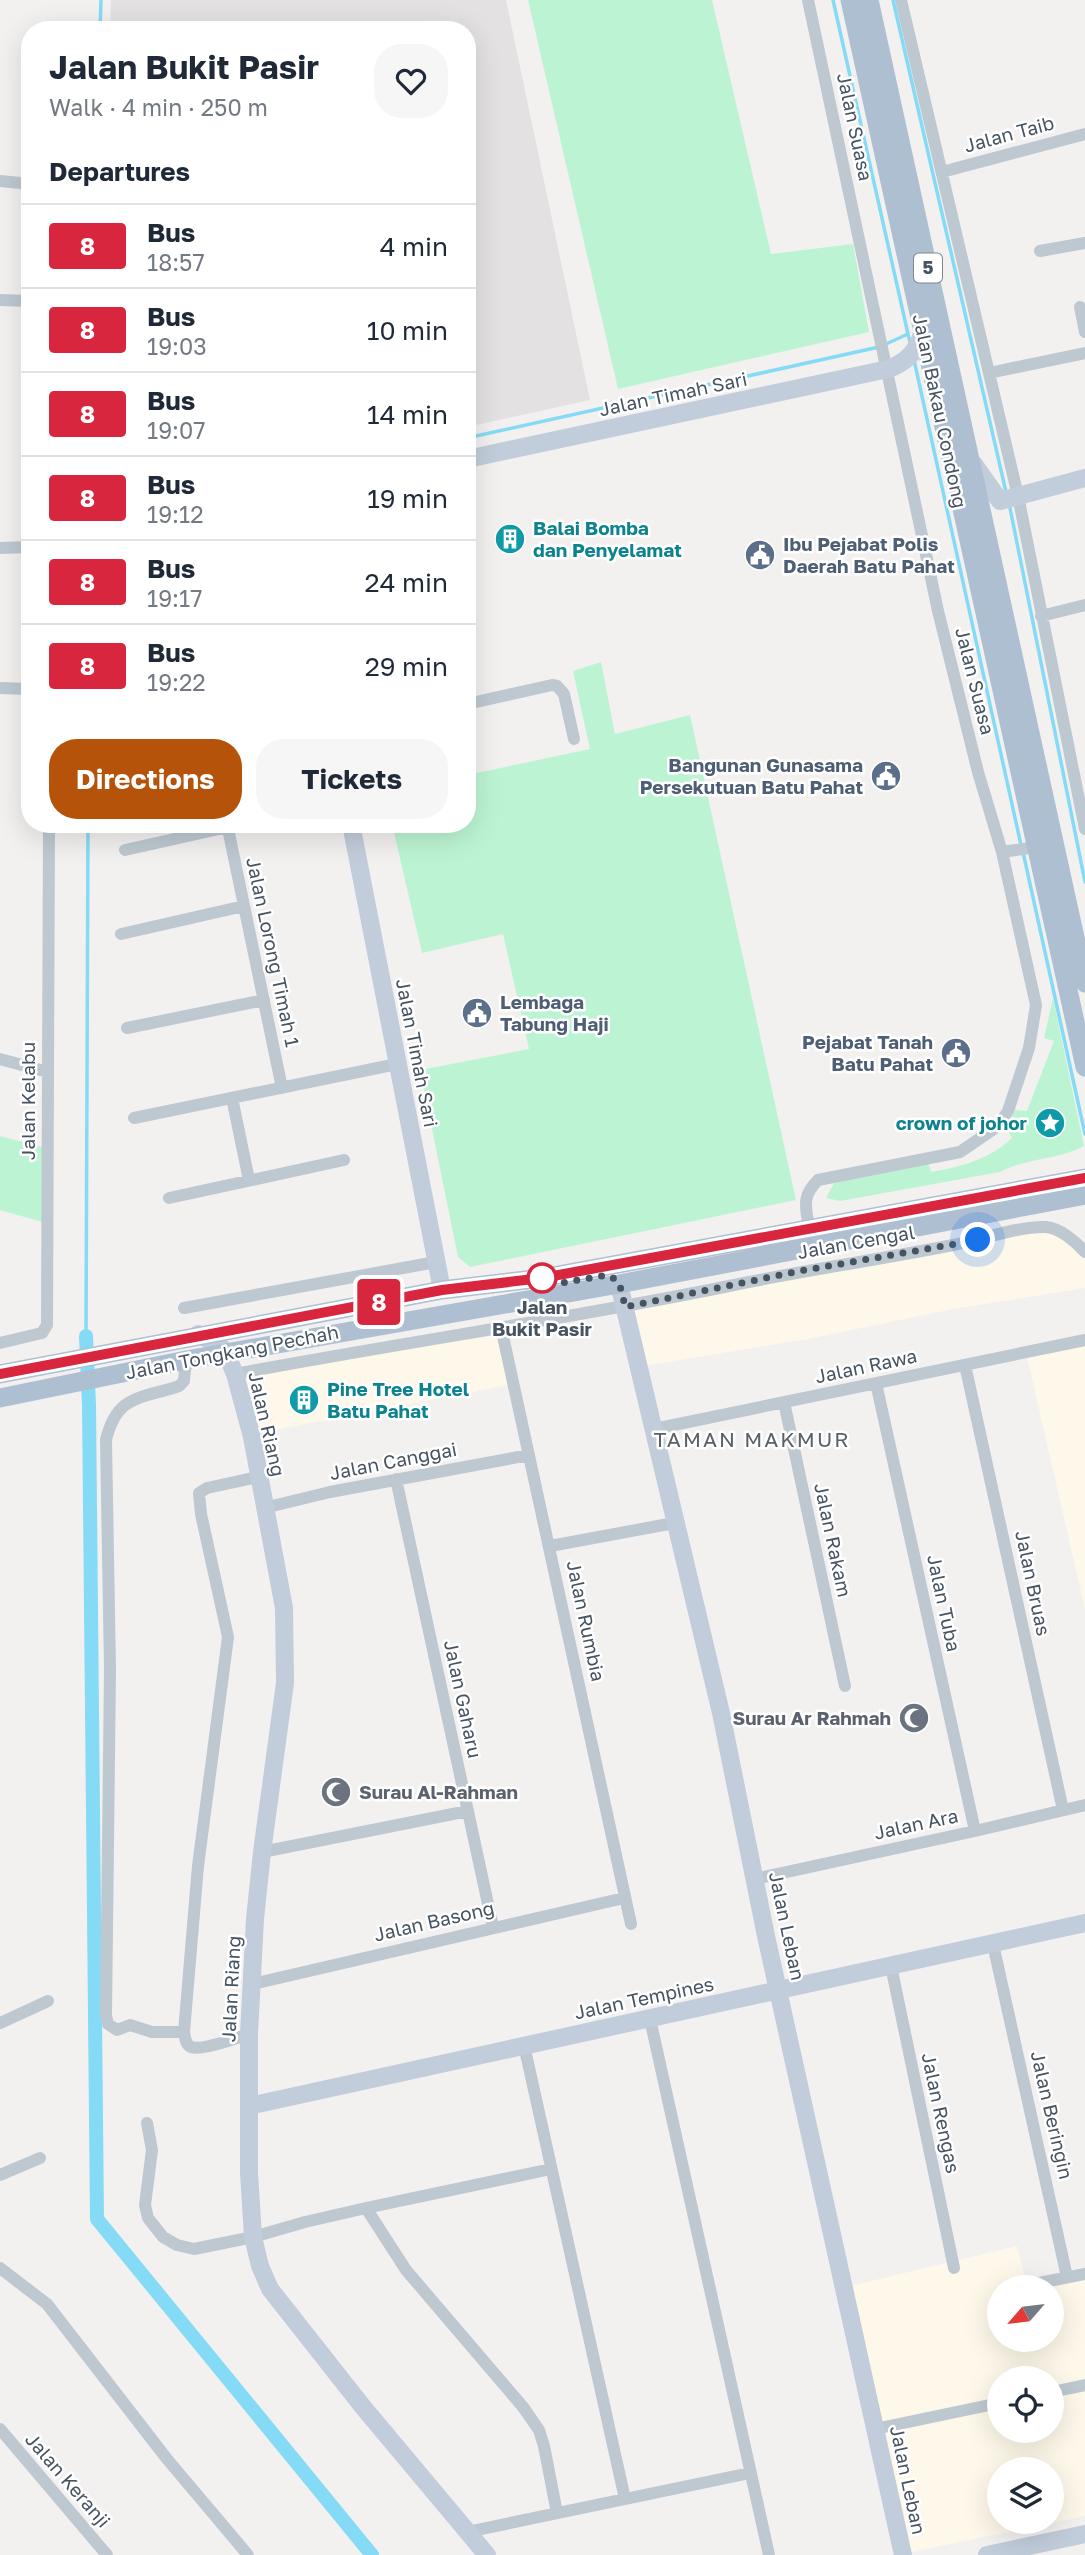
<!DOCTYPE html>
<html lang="en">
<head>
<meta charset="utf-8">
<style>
  body { margin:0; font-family:"Golos Text",sans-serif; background:#f6f6f7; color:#1f2937; height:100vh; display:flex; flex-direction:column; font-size:26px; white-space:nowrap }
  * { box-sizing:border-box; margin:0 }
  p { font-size:23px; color:#747a83 }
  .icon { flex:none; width:38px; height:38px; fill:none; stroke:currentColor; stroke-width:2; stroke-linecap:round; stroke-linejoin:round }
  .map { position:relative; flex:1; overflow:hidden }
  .drawer { position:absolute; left:21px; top:21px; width:455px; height:812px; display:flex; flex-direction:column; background:#fff; border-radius:28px; box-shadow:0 7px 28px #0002 }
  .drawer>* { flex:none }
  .badge { padding:0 14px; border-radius:5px; font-size:24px; line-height:46px }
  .needle { width:46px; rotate:242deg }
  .buttons { position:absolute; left:987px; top:2275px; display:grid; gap:14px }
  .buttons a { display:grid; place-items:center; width:77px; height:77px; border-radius:50%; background:#fff; box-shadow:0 7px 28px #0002; font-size:35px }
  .you { position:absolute; width:35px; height:35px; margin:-18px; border:5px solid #fff; border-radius:50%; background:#1a73e8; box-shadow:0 0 0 10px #1a73e833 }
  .map>.badge { position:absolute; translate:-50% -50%; box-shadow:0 0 0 4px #fff }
  h2 { padding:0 28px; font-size:26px; line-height:63px }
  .round { display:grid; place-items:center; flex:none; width:74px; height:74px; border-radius:28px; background:#f6f6f7 }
  .head { display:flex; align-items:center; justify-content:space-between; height:119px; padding:0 28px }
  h1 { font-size:33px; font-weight:700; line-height:52px }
  .primary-button { display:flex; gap:14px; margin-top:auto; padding:14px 28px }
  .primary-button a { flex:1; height:80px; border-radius:28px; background:#b45309; color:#fff; font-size:28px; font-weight:700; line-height:80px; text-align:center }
  .primary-button a+a { background:#f6f6f7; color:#1f2937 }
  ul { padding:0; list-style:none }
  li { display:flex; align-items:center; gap:21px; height:84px; padding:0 28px; border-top:2px solid #e0e1e3 }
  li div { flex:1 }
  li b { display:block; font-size:26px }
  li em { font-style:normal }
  li .badge { min-width:77px; font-weight:700; text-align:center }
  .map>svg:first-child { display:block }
  .commercial { fill:#fef8ea; fill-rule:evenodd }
  .education { fill:#e4e1e2 }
  .green { fill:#bcf4d3 }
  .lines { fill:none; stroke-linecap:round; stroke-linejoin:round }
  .stream { stroke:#85dbf5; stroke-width:3.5 }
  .canal { stroke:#85dbf5; stroke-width:14 }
  .street { stroke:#bdc8d1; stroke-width:12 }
  .secondary { stroke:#c2cddb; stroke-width:18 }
  .primary { stroke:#aebfd2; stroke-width:19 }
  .line-casing { stroke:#fff; stroke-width:16 }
  .line { stroke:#d7263d; stroke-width:10 }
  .walk { stroke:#465360; stroke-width:7; stroke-dasharray:0 12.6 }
  .stop-dot { fill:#fff; stroke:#d7263d; stroke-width:3.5 }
  .labels { text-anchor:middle; stroke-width:5; stroke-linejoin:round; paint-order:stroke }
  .shield { fill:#fff; stroke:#7e8790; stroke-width:2 }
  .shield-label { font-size:18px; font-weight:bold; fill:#465360 }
  .street-label { font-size:19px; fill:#465360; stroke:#fff }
  .culture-label { font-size:19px; font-weight:bold; fill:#0d838f; stroke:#fff; text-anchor:start }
  .service-label { font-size:19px; font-weight:bold; fill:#4e5e75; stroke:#fff; text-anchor:start }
  .stop-label { font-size:19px; font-weight:bold; fill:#465360; stroke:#fff }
  .worship-label { font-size:19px; font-weight:bold; fill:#5b616d; stroke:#fff; text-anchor:end }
  .neighbourhood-label { font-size:21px; letter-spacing:2px; fill:#5c6166; stroke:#fff }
</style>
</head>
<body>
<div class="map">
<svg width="1085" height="2555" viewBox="0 0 1085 2555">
  <rect width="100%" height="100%" fill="#f3f0f0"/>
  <path class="commercial" d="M1028 1224 1085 1246V1288L953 1309 808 1339 632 1368 616 1304Z
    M505 1322 519 1383 244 1436 241 1368Z
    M1085 1335V1609L1025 1348Z
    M1017 2246 1026 2281 1085 2268V2516L897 2555 838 2289ZM999 2287H1052V2340H999ZM999 2378H1052V2431H999ZM999 2469H1052V2522H999Z"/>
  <path class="education" d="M111 0H506L590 400 467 427V30H110Z"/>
  <path class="green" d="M528 0H712L771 254 853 244 869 332 618 389Z
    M601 662 615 734 690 715 796 1200 470 1267 458 1257 420 1070 529 1049 503 934 422 953 392 824H467V775L590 749 573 671Z
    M1053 998 1084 1146C1058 1160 1026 1158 1000 1172L840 1201 826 1198 834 1183 928 1162 931 1172C961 1167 990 1159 1012 1138L1007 1129 1015 1110 1027 1111 1054 1041 1044 1038Z
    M0 1136 46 1148V1223L0 1210Z"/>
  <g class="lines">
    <path class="stream" d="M833 0 908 334 886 344
      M893 0 1006 492
      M100 30 101 0
      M908 334 911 346
      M914 360 1021 845
      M467 438 879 347
      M1009 503 1085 882
      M1023 852 1085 1134
      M86 1336 88 824"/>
    <path class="canal" d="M86 1336 89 1405 97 2219 372 2555"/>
    <path class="street" d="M808 0 938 611 978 772 1002 852 1036 1005 1029 1048 1008 1111 998 1126 960 1152 818 1180C801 1197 806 1207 809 1229
      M901 0 1018 496 1085 829
      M942 172 1085 134
      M0 181 30 184
      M1040 251 1085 243
      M0 300 30 301
      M1080 307 1085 332
      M989 373 1085 353
      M0 548 30 547
      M1041 616 1085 605
      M0 688 30 689
      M467 704 552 685 557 686 564 694 574 739
      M227 824 282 1088
      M125 850 228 827
      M1002 852 1036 847
      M121 934 244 906
      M127 1028 264 1000
      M0 1059 48 1072
      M232 1098 249 1180
      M134 1118 397 1064
      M169 1198 344 1160
      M184 1308 436 1262
      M501 1327 631 1924
      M0 1343 42 1333 47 1325 49 824
      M965 1365 1063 1810
      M235 1374C398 1343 562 1320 724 1287 800 1271 877 1260 953 1245 981 1240 1018 1226 1046 1227 1060 1228 1076 1242 1085 1252
      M876 1383 975 1831
      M784 1402 845 1686
      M654 1429 1085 1340
      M396 1479 493 1927
      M264 1508 330 1492 529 1455
      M550 1546 674 1523
      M262 1852 468 1811
      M755 1879 975 1831 1085 1805
      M993 1944 1067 2277
      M891 1966 954 2268
      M253 1984 624 1898
      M650 2019 769 2555
      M0 2023 48 2001
      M184 2032H152L130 2025 117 2030 108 2024 106 2016 110 1669 106 1440C117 1394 141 1399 179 1386L184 1381 186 1360
      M249 2034C237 2038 202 2051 191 2047 185 2044 185 2037 184 2032L198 1866 228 1637 201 1514 199 1493 207 1488 258 1477
      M524 2045 625 2499
      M147 2123 152 2150 145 2205 148 2218 163 2237 177 2245 194 2249 253 2237 305 2222 366 2208 551 2169
      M0 2175 40 2158
      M366 2208 406 2270 523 2407 539 2430 544 2446 557 2513
      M0 2268 47 2304 167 2459 248 2555
      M1024 2286 1085 2274
      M1052 2392 1085 2385
      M0 2429 107 2555
      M875 2429 999 2403
      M467 2532 750 2473"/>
    <path class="secondary" d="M467 459 888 369C905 363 917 352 922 334
      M973 463 1000 501
      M1000 501 1085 478
      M351 824 442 1290
      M619 1284 721 1713 766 1936 903 2555
      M198 1334 219 1345 226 1353 235 1374 252 1437 284 1608 285 1683 262 1852 255 1919 249 2034V2173L253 2237 260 2266 270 2289 363 2407 487 2555
      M249 2106 1085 1923
      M987 2555 1085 2534"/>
    <path class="primary" d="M850 0 1085 1067
      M869 0 1085 983
      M0 1374 442 1290 542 1278 1085 1178
      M0 1398 186 1360 619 1284 1085 1195"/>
  </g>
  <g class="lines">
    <g class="line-casing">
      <path id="line" d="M0 1374 442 1290 542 1278 1085 1178"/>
    </g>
    <use href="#line" class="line"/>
    <path class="walk" d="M542 1278 535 1279 550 1285 607 1275C622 1280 622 1294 625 1307L800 1271 978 1240"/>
  </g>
  <defs>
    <g id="building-disc" transform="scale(1.575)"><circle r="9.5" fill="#0f9aa8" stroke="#fff"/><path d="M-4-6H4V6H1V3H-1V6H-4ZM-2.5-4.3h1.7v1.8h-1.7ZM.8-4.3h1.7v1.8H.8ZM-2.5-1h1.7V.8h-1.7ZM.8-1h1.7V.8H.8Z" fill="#fff"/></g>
    <g id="civic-disc" transform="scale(1.575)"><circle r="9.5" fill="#5c6f8a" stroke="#fff"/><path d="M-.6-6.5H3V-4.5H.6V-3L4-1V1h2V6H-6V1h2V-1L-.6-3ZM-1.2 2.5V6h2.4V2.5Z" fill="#fff"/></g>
    <g id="sight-disc" transform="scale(1.575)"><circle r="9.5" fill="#0f9aa8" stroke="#fff"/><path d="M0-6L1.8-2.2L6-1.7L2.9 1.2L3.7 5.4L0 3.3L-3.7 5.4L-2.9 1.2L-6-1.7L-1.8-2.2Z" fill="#fff"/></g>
    <g id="mosque-disc" transform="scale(1.575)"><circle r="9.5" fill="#6b7280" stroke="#fff"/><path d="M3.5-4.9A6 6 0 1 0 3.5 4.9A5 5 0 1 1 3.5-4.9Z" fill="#fff"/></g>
  </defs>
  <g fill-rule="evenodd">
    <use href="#building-disc" x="510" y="539"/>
    <use href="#civic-disc" x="760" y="555"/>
    <use href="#civic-disc" x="886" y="776"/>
    <use href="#civic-disc" x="477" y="1013"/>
    <use href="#civic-disc" x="956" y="1053"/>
    <use href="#sight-disc" x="1050" y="1123"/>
    <use href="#building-disc" x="304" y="1400"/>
    <use href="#mosque-disc" x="914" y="1718"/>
    <use href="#mosque-disc" x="336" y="1792"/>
  </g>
  <circle class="stop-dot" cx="542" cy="1278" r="14"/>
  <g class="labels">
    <rect class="shield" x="914" y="253.5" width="28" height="29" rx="5"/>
    <g class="shield-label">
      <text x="928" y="274">5</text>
    </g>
    <g class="street-label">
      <text transform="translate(855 127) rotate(78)" y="7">Jalan Suasa</text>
      <text transform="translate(1009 134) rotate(-15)" y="7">Jalan Taib</text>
      <text transform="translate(673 394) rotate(-12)" y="7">Jalan Timah Sari</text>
      <text transform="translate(940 411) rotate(78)" y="7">Jalan Bakau Condong</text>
      <text transform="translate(975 681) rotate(76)" y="7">Jalan Suasa</text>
      <text transform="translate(273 952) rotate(78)" y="7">Jalan Lorong Timah 1</text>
      <text transform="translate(417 1053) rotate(79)" y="7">Jalan Timah Sari</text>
      <text transform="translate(28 1101) rotate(-90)" y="7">Jalan Kelabu</text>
      <text transform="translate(856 1242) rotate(-10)" y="7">Jalan Cengal</text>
      <text transform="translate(232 1352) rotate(-11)" y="7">Jalan Tongkang Pechah</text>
      <text transform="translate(866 1366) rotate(-12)" y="7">Jalan Rawa</text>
      <text transform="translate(267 1424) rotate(77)" y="7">Jalan Riang</text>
      <text transform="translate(393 1461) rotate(-11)" y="7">Jalan Canggai</text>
      <text transform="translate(833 1540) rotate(78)" y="7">Jalan Rakam</text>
      <text transform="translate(1033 1583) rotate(78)" y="7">Jalan Bruas</text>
      <text transform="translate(944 1603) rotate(78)" y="7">Jalan Tuba</text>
      <text transform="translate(586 1621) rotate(78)" y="7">Jalan Rumbia</text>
      <text transform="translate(463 1699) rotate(78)" y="7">Jalan Gaharu</text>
      <text transform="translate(916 1824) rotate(-12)" y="7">Jalan Ara</text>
      <text transform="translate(434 1921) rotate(-13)" y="7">Jalan Basong</text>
      <text transform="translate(787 1926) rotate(78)" y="7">Jalan Leban</text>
      <text transform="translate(231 1989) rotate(-87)" y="7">Jalan Riang</text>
      <text transform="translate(644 1998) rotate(-12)" y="7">Jalan Tempines</text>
      <text transform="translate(941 2113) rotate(78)" y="7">Jalan Rengas</text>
      <text transform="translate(1052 2115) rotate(77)" y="7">Jalan Beringin</text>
      <text transform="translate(68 2480) rotate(49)" y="7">Jalan Keranji</text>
      <text transform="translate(908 2480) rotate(78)" y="7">Jalan Leban</text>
    </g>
    <g class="culture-label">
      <text x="533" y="535">Balai Bomba<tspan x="533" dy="22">dan Penyelamat</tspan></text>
      <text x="1027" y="1130" text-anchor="end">crown of johor</text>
      <text x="327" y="1396">Pine Tree Hotel<tspan x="327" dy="22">Batu Pahat</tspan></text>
    </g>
    <g class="service-label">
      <text x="783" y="551">Ibu Pejabat Polis<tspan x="783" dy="22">Daerah Batu Pahat</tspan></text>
      <text x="863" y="772" text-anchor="end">Bangunan Gunasama<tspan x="863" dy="22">Persekutuan Batu Pahat</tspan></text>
      <text x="500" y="1009">Lembaga<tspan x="500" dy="22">Tabung Haji</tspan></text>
      <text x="933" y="1049" text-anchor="end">Pejabat Tanah<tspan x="933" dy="22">Batu Pahat</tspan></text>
    </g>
    <g class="stop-label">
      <text x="542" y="1314">Jalan<tspan x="542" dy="22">Bukit Pasir</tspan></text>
    </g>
    <g class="worship-label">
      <text x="891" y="1725">Surau Ar Rahmah</text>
      <text x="359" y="1799" text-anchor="start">Surau Al-Rahman</text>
    </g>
    <g class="neighbourhood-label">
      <text x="752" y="1447">TAMAN MAKMUR</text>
    </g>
  </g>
</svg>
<div class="buttons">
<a><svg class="needle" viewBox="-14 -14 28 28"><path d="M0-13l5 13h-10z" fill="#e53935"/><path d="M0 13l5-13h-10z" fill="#747a83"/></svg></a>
<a><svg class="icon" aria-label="locate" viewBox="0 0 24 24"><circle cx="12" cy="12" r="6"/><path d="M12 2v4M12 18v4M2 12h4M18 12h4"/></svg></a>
<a><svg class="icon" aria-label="layers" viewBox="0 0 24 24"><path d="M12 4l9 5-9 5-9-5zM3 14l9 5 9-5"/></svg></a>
</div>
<div class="you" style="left:978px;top:1240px"></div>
<b class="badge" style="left:379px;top:1302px;background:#d7263d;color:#fff">8</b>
<section class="drawer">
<div class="head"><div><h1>Jalan Bukit Pasir</h1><p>Walk · 4 min · 250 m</p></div><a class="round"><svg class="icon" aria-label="heart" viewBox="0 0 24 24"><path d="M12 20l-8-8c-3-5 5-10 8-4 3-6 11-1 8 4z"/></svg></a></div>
<h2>Departures</h2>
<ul>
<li><span class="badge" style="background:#d7263d;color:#fff">8</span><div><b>Bus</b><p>18:57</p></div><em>4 min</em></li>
<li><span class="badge" style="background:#d7263d;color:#fff">8</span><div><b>Bus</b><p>19:03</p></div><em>10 min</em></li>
<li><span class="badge" style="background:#d7263d;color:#fff">8</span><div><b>Bus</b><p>19:07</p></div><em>14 min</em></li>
<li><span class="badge" style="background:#d7263d;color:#fff">8</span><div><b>Bus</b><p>19:12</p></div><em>19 min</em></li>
<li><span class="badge" style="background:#d7263d;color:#fff">8</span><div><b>Bus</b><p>19:17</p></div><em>24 min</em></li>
<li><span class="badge" style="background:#d7263d;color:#fff">8</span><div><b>Bus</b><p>19:22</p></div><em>29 min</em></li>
</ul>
<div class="primary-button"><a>Directions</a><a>Tickets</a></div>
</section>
</div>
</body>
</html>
